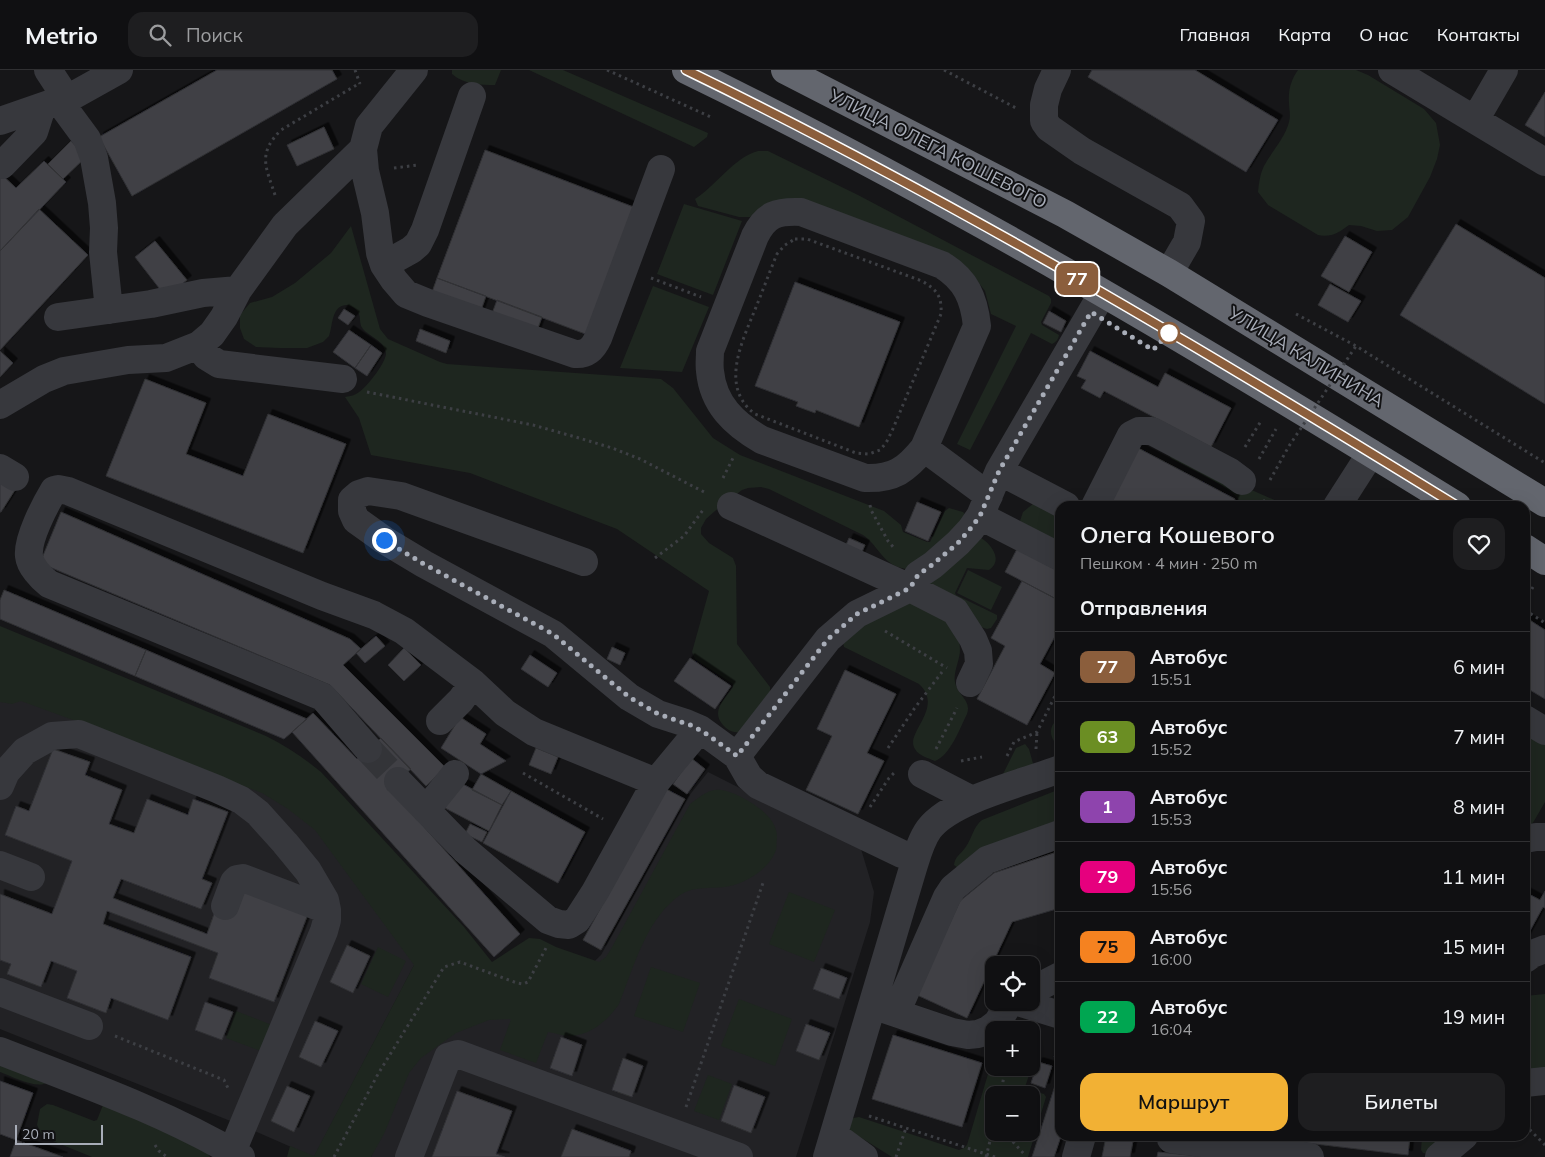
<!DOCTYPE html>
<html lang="ru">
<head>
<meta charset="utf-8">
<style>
  body { margin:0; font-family:Mulish,sans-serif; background:#1e1e20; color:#f1f3f6; height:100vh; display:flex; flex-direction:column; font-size:19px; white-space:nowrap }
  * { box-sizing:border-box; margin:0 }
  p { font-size:16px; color:#9c9d9f }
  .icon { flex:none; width:28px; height:28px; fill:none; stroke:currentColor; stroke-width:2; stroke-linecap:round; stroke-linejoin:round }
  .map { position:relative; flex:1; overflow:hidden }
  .details { position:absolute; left:1055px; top:431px; width:475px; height:640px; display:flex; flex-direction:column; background:#101012; border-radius:15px; box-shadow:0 5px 20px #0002,0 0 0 1px #303032 }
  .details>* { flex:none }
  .badge { padding:0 10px; border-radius:8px; font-size:18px; line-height:32px }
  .controls { position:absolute; left:985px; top:886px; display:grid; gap:10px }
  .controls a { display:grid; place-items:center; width:55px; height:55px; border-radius:10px; background:#101012; box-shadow:0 5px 20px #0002,0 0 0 1px #303032; font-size:25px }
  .scale { position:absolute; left:15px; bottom:12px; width:88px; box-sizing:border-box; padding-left:5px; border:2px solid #a8adb8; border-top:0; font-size:14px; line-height:18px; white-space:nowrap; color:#a8adb8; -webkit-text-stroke:4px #111113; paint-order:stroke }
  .you { position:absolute; width:25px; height:25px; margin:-12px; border:4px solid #fff; border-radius:50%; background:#1a73e8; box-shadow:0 0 0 8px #1a73e833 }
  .map>.badge { position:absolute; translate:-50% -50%; box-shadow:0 0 0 2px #fff }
  h2 { padding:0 25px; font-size:19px; line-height:45px }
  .round { display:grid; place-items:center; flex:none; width:52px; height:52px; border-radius:15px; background:#1e1e20 }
  .summary { display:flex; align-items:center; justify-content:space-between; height:85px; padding:0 25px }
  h1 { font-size:24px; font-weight:600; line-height:38px }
  .primary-button { display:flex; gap:10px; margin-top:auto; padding:10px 25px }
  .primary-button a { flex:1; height:58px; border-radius:15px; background:#f2b134; color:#111; font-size:20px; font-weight:600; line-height:58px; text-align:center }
  .primary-button a+a { background:#1e1e20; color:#f1f3f6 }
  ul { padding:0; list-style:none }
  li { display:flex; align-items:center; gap:15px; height:70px; padding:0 25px; border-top:1px solid #303032 }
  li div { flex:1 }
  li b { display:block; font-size:19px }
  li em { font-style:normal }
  li .badge { min-width:55px; font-weight:700; text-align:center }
  header { display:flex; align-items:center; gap:30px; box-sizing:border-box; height:70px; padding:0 25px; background:#101012; border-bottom:1px solid #303032 }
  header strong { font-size:24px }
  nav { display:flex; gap:28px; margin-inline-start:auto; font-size:18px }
  .search { width:350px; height:45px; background:#1e1e20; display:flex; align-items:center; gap:12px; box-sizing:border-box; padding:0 18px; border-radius:15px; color:#9c9d9f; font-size:19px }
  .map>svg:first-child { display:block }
  .built { fill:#222225 }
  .green { fill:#1e261f; fill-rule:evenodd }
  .building { fill:#404145; stroke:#303034; filter:url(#shadow) }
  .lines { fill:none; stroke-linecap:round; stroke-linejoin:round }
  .minor-tunnel { stroke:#333438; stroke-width:28; stroke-dasharray:28 14; stroke-linecap:butt }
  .path { stroke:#3d3f44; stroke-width:3; stroke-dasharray:2.5 4; stroke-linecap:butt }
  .minor { stroke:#37383d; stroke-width:28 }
  .highway { stroke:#63666e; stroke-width:28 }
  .path-bridge { stroke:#3d3f44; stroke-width:3; stroke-dasharray:2.5 4; stroke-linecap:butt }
  .line-casing { stroke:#fff; stroke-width:11 }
  .line { stroke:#8b5e3c; stroke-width:8 }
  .walk { stroke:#a8adb8; stroke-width:5; stroke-dasharray:0 9 }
  .stop-dot { fill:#fff; stroke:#8b5e3c; stroke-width:2.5 }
  .labels { text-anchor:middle; stroke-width:4; stroke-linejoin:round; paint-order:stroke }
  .street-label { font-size:18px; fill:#a8adb8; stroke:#111113 }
</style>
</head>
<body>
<header>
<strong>Metrio</strong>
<div class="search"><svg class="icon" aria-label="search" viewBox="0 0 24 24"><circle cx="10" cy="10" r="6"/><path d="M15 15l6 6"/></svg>Поиск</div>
<nav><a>Главная</a><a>Карта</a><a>О нас</a><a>Контакты</a></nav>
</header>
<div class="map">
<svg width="1545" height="1087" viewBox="0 0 1545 1087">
  <defs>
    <filter id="shadow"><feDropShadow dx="4.5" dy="-4.5" stdDeviation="0" flood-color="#0009"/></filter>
  </defs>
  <rect width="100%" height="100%" fill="#161618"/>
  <path class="built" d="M0 575 248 671 435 855 314 1087 243 1056 0 959Z
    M708 702 861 779 874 822 870 852 796 1087H371L411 988 442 935 544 940 601 885 688 727Z"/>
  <path class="green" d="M452 0H501L495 15C480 15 465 15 452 4Z
    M529 0H563L708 63 707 67 694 77Z
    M1298 0H1356L1368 5 1424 39 1436 53 1440 75 1437 89 1430 107 1408 147 1392 160 1377 161 1361 156 1349 155C1340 162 1331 168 1318 165L1268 135 1258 122C1259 113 1260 104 1264 96 1272 81 1285 68 1289 52 1291 45 1289 39 1289 33 1288 20 1291 10 1298 0Z
    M758 81H768L858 125 1049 226 1051 229V233L1041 252 1042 255 1059 265C1058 270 1056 272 1052 274L1031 263 970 380 957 374 1016 256 991 244 985 221 975 208 765 135 750 147H739L698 136 695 129C717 115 733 88 758 81Z
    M684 134 742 151 713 225 657 204Z
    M351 156 380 259 388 269 440 292 447 294 661 309 673 318 713 368 740 385 884 441 901 455 903 462 927 472H930L945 441 949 438 963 442 967 447 966 452 906 499C882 495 880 477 863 465L769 419 761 417 748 418 742 420 715 441 706 449 701 458V464L709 473 733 488 736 496 737 574 770 617V626L741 662C735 663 731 662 726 658 709 643 723 631 733 617V614L695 589 692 582 709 521 617 459 470 403 371 385 359 348 345 327C348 326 353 326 356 324 365 320 385 294 386 284 386 281 384 279 383 276 379 269 368 265 363 259 359 254 361 250 359 244 357 239 352 236 347 235 331 235 333 256 329 266L323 272 307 278H280L256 277 244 269 240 258V245L250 233 272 227 295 213 331 183Z
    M653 216 709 237 682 302 620 298Z
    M1168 383 1288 436H1239C1240 432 1240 432 1238 429 1231 417 1185 396 1171 388Z
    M1034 433 1060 440V479L1020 451 1023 442Z
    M976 465C989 471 1005 489 989 500L967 498 955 523 956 525 997 545V549L991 558 987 559 975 555 923 517Z
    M968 500 1002 517 991 540 957 523Z
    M916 529 957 560C958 566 960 573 960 580 960 590 953 602 955 612 957 625 972 630 967 644 960 658 950 686 935 691 928 688 919 686 915 679 904 663 945 638 919 614L844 577 843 572 852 558Z
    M0 556 266 666C286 676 304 688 321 702L464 857 492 892 529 868 540 869 556 877 599 892 606 887 611 879 690 734C707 721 714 715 735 724 752 732 778 747 777 768 776 772 777 777 776 780 770 797 751 810 734 815 713 821 694 813 676 828 645 853 633 899 619 934 608 950 591 965 571 966 564 966 555 963 548 962L536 993 500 980 511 949 489 950 456 963 421 988 409 1003 384 1064 371 1087H287L290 1076 314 1086 414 895 315 760 288 739 262 723 84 654 21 631 12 634 0 632Z
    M1060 648V677C1049 670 1047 655 1060 648Z
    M1525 658 1545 670V732L1534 751 1531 755 1525 757Z
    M1025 674 1029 679 1034 697 1002 706 1016 678Z
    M1060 719V754L958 798 954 795C955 786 961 784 965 778 972 769 973 757 982 750Z
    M789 822 835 840 814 892 769 874Z
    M378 877 406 891 388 927 361 914Z
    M651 897 700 913 683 962 634 946Z
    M1545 924V1003L1525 1004V926Z
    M739 929 792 949 775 996 721 976Z
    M236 941 272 955 261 981 226 968Z
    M1031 980 1036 981V984L1025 1017 1027 1019 1044 1024 1046 1027 1028 1087H892L852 1062 846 1055 848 1049 859 1047 959 1080 964 1078 967 1075 988 1004 994 996V998H1031ZM994 1025H1031V1062H994Z
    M0 987 46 1013C36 1019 11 1006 0 1002Z
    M708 1005 732 1014 719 1050 694 1041Z
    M47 1034 53 1035 94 1051 97 1050 103 1035 204 1078 210 1087H92L43 1067 37 1055 40 1039Z
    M1422 1066H1452L1429 1084 1423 1083 1421 1080Z"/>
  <path class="building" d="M217 0H332L337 9 132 126 99 67Z
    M1092 0H1195L1278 50 1246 102 1088 7Z
    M1545 22V67L1525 55Z
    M324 57 334 79 297 96 287 75Z
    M71 71 86 87 63 109 48 94Z
    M485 80 636 138 588 265 437 208Z
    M44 91 66 112 0 181V103L16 118Z
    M39 139 88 185 0 280V181Z
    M1456 154 1545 208V334L1400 245Z
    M1345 166 1372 182 1349 222 1321 206Z
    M155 171 187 210 166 227 135 187Z
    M437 208 486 226 479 246 430 228Z
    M795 212 900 252 859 357 816 340 815 343 796 336 798 332 755 316Z
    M1330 214 1361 231 1348 252 1318 235Z
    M497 230 542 247 535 266 490 249Z
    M344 239 355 246 348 255 338 248Z
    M1049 241 1066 251 1061 262 1043 253Z
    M420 259 450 271 446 283 416 271Z
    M349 260 371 275 355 298 333 282Z
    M371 275 382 283 367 306 355 298Z
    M0 281 13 293 0 307Z
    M1090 281 1158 317 1165 303 1231 338 1211 377 1104 321 1100 328 1081 318 1086 310 1077 306Z
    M145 309 206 333 186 384 243 406 268 344 346 374 303 483 106 406Z
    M1138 378 1235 429 1232 436H1111L1108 434Z
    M0 411 15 420 1 442H0Z
    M917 432 941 442 928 471 905 461Z
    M61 442 350 569 361 579 343 595 445 697 426 716 330 615 40 493Z
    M849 468 865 475 858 491 842 484Z
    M1017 479 1060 502V531L1005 502Z
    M1022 511 1060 531V557L1040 594 1055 603 1027 655 977 629 1005 576 991 568Z
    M4 520 146 580 135 606 0 549V530Z
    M1525 547 1545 560V629L1525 617Z
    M376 566 385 576 365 593 356 583Z
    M612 577 625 583 620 595 607 589Z
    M404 578 421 595 404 611 388 595Z
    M146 580 307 649 284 669 135 606Z
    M530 585 557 603 548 617 521 599Z
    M690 588 731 616 715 639 674 611Z
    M845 600 896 624 867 683 884 691 858 744 806 720 832 666 817 659Z
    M313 643 357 689 381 668 411 699 389 718 520 864 494 887 292 662Z
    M460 647 486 664 480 674 506 691 481 704 441 678Z
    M536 678 558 687 551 704 529 695Z
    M53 679 90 692 85 705 122 720 109 754 134 763 147 729 188 745 193 729 228 742 202 809 212 813 201 839 121 809 113 828 207 864 214 844 240 818 308 844 274 932 209 908 218 883 107 841 103 854 191 887 168 950 111 928 106 943 67 928 77 901 51 891 41 917 7 904 11 894 0 890V824L52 844 72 791 5 765 16 736 29 741Z
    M691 688 705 699 687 724 673 714Z
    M481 704 511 721 502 735 472 720Z
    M459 712 502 735 489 761 445 738Z
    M666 719 685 729 601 880 583 870Z
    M511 721 585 762 558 813 483 773Z
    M470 754 487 762 482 772 465 764Z
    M1060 781V838L1012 852 967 948 917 925 960 831 994 803Z
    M1545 821V838L1543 837 1525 870V822L1540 830Z
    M347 875 370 886 353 923 330 912Z
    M821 898 847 908 839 929 813 919Z
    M205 932 233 942 222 970 195 960Z
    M315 951 338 961 321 997 299 987Z
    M806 954 830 963 819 990 796 981Z
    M893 965 982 993 962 1057 872 1029Z
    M561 967 582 975 572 1006 550 998Z
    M1058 974H1060V988L1054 987Z
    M623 988 643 996 632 1027 612 1020Z
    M1038 992 1052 996 1045 1018 1031 1013Z
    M1060 1000 1061 1066 1054 1087H1032Z
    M0 1011 33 1023 16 1070 0 1064Z
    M734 1015 765 1027 751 1063 721 1051Z
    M287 1016 310 1026 294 1062 271 1051Z
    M457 1021 512 1041 496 1084 505 1087H432Z
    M572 1059 631 1081 629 1087H561Z
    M1106 1066H1134L1130 1087H1102Z
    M1248 1066H1410L1408 1085Z
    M16 1070 63 1087H10Z
    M1158 1082 1207 1087H1157Z"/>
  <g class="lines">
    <path class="minor-tunnel" d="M368 679 398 711"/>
    <path class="path" d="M355 0 360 14
      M607 0 713 48
      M944 0 1016 38
      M394 98 418 95
      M275 125C266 97 257 84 281 60L360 13
      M795 169H807L922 211C937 220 942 226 941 244L892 361 886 373 880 380 869 384 856 383 755 344C720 318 741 274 754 242 762 223 769 203 777 184L785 175Z
      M651 208 701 227
      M1296 244 1356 276 1545 393
      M367 322 533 355 579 368 612 378 640 389 706 423
      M1245 377 1261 351
      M1259 389 1276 359
      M723 408 734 386
      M1270 410 1289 376
      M1263 430 1269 436
      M870 435 871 440 888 471 894 478
      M655 488 684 466 703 440
      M1525 530 1533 517
      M1525 540 1545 553
      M885 561 947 598
      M888 678 914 639 942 602
      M936 679 957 638
      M1036 679 1037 662
      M1007 686 1014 672 1037 662 1060 616
      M961 691 982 687
      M523 703 603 749
      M870 737 889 708 894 703
      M989 900 994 902
      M115 966 224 1010 228 1018
      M1001 1025 1005 998
      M686 1037 764 810
      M869 1046 995 1087
      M1525 1055 1545 1075
      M1004 1062 1025 1085
      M155 1075 159 1081 167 1087
      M334 1087 378 1004 444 897 460 892 517 913 523 914 528 912 546 878
      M896 1087 906 1058
      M986 1087 994 1055"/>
    <path class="minor" d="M48 0 67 29 119 0
      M414 0 369 56 363 79 365 101 375 143 380 183 384 195 394 210 406 224 428 233 575 284C587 285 593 279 598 268L661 99
      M1057 0 1048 19 1044 35V51L1049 58 1082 81 1180 136 1191 151 1187 172 1169 203
      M1392 0 1545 92
      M59 31 87 69 94 88 102 133 104 158 103 182 109 240
      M1475 50 1504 0
      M0 51 55 32
      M2 95 34 62 42 37
      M384 195 411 180 418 174 425 160 472 26
      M58 247 151 234 203 223 238 220
      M199 275 206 286 219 294 343 309
      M0 335 44 309 64 301 128 290 166 288 199 275 212 264 224 247 238 220 285 155 363 79
      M924 378C906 400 894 409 865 408L762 370C734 354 713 334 710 301 709 295 710 288 710 281L755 166C766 144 777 141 801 142L942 195C966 210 974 228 977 256L924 378 989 426
      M0 398 15 407
      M999 401 1066 436
      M731 436 910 518 955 541 973 569 978 581 979 594 970 613
      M1095 436 1131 365 1139 361H1152L1230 402 1242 411
      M1337 436 1371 383
      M980 446 1060 487
      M584 492 401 426 368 421 359 424 352 430V441L356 450 384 470 424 494 553 564 629 627 658 644 686 653 700 659
      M1525 649 1545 661
      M440 651 461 630 473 613
      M368 679 323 627 49 514C41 508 30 496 29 486 27 469 45 435 54 420L58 419 68 421 322 526 374 545 404 561 473 613 505 643 534 662 656 712
      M737 686 828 569 857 544 910 518 918 505 933 495 958 473 971 459 980 446 999 401 1102 224
      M922 704 972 730
      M398 711 465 780 548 850 559 854 569 855 577 850 595 822 656 712 700 659 737 686 749 707 758 715 902 784 916 787
      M0 716 6 702 25 681 52 666 79 664 217 719 241 730 258 743 285 773 308 801 325 830 327 840V850L324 861 232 1082
      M426 740 455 704
      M1525 769 1536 767H1545
      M0 795 31 807
      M225 836 234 812 237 809 243 808 327 840
      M1525 889 1532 884 1545 879
      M1031 921 1060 906
      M0 922 89 956
      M1018 932 1060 945
      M878 937 952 962 968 965 978 964 988 960 997 953 1010 932
      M896 943 947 827 953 818 987 790 1060 764
      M0 981C82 1013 165 1042 241 1087
      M1525 1013 1545 1011
      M834 1065 864 1087
      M1171 1069 1310 1087
      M409 1087 448 987 458 984 739 1087
      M827 1087 913 798C917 785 921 770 929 759 952 729 1024 713 1060 699
      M1076 1087 1082 1066
      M1439 1087 1464 1066"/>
    <path class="highway" d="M686 0C952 129 1206 281 1457 436
      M785 0 1065 144 1169 203 1545 433
      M1525 478 1545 491"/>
    <path class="path-bridge" d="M1289 376 1356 276"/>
  </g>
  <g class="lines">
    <g class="line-casing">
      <path id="line" d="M686 0C952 129 1206 281 1457 436"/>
    </g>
    <use href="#line" class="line"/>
    <path class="walk" d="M384 470 424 494 553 564 629 627 658 644 693 656 708 665 737 686 828 569 857 544 910 518 918 505 932 495 958 473 970 459 980 446 999 401 1091 242 1153 280 1169 263"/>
  </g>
  <circle class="stop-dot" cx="1169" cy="263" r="10"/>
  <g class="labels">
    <g class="street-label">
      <text transform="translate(938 79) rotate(27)" y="6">УЛИЦА ОЛЕГА КОШЕВОГО</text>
      <text transform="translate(1306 287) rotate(31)" y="6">УЛИЦА КАЛИНИНА</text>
    </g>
  </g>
</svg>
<div class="controls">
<a><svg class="icon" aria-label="locate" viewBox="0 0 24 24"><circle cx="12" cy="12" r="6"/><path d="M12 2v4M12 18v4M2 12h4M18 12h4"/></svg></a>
<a>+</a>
<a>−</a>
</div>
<div class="scale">20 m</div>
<div class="you" style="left:384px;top:470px"></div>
<b class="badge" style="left:1077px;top:209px;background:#8b5e3c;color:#fff">77</b>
<section class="details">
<div class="summary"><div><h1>Олега Кошевого</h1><p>Пешком · 4 мин · 250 m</p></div><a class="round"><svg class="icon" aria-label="heart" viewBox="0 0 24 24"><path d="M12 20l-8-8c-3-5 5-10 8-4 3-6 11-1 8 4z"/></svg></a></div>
<h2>Отправления</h2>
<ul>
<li><span class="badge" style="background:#8b5e3c;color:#fff">77</span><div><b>Автобус</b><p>15:51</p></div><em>6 мин</em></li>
<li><span class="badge" style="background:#6b8e23;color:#fff">63</span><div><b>Автобус</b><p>15:52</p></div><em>7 мин</em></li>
<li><span class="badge" style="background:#8e44ad;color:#fff">1</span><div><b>Автобус</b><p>15:53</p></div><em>8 мин</em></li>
<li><span class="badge" style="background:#e6007e;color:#fff">79</span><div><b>Автобус</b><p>15:56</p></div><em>11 мин</em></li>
<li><span class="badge" style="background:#f58220;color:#111">75</span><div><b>Автобус</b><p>16:00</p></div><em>15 мин</em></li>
<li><span class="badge" style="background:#00a651;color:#fff">22</span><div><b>Автобус</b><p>16:04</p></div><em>19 мин</em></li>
</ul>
<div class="primary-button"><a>Маршрут</a><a>Билеты</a></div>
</section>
</div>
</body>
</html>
